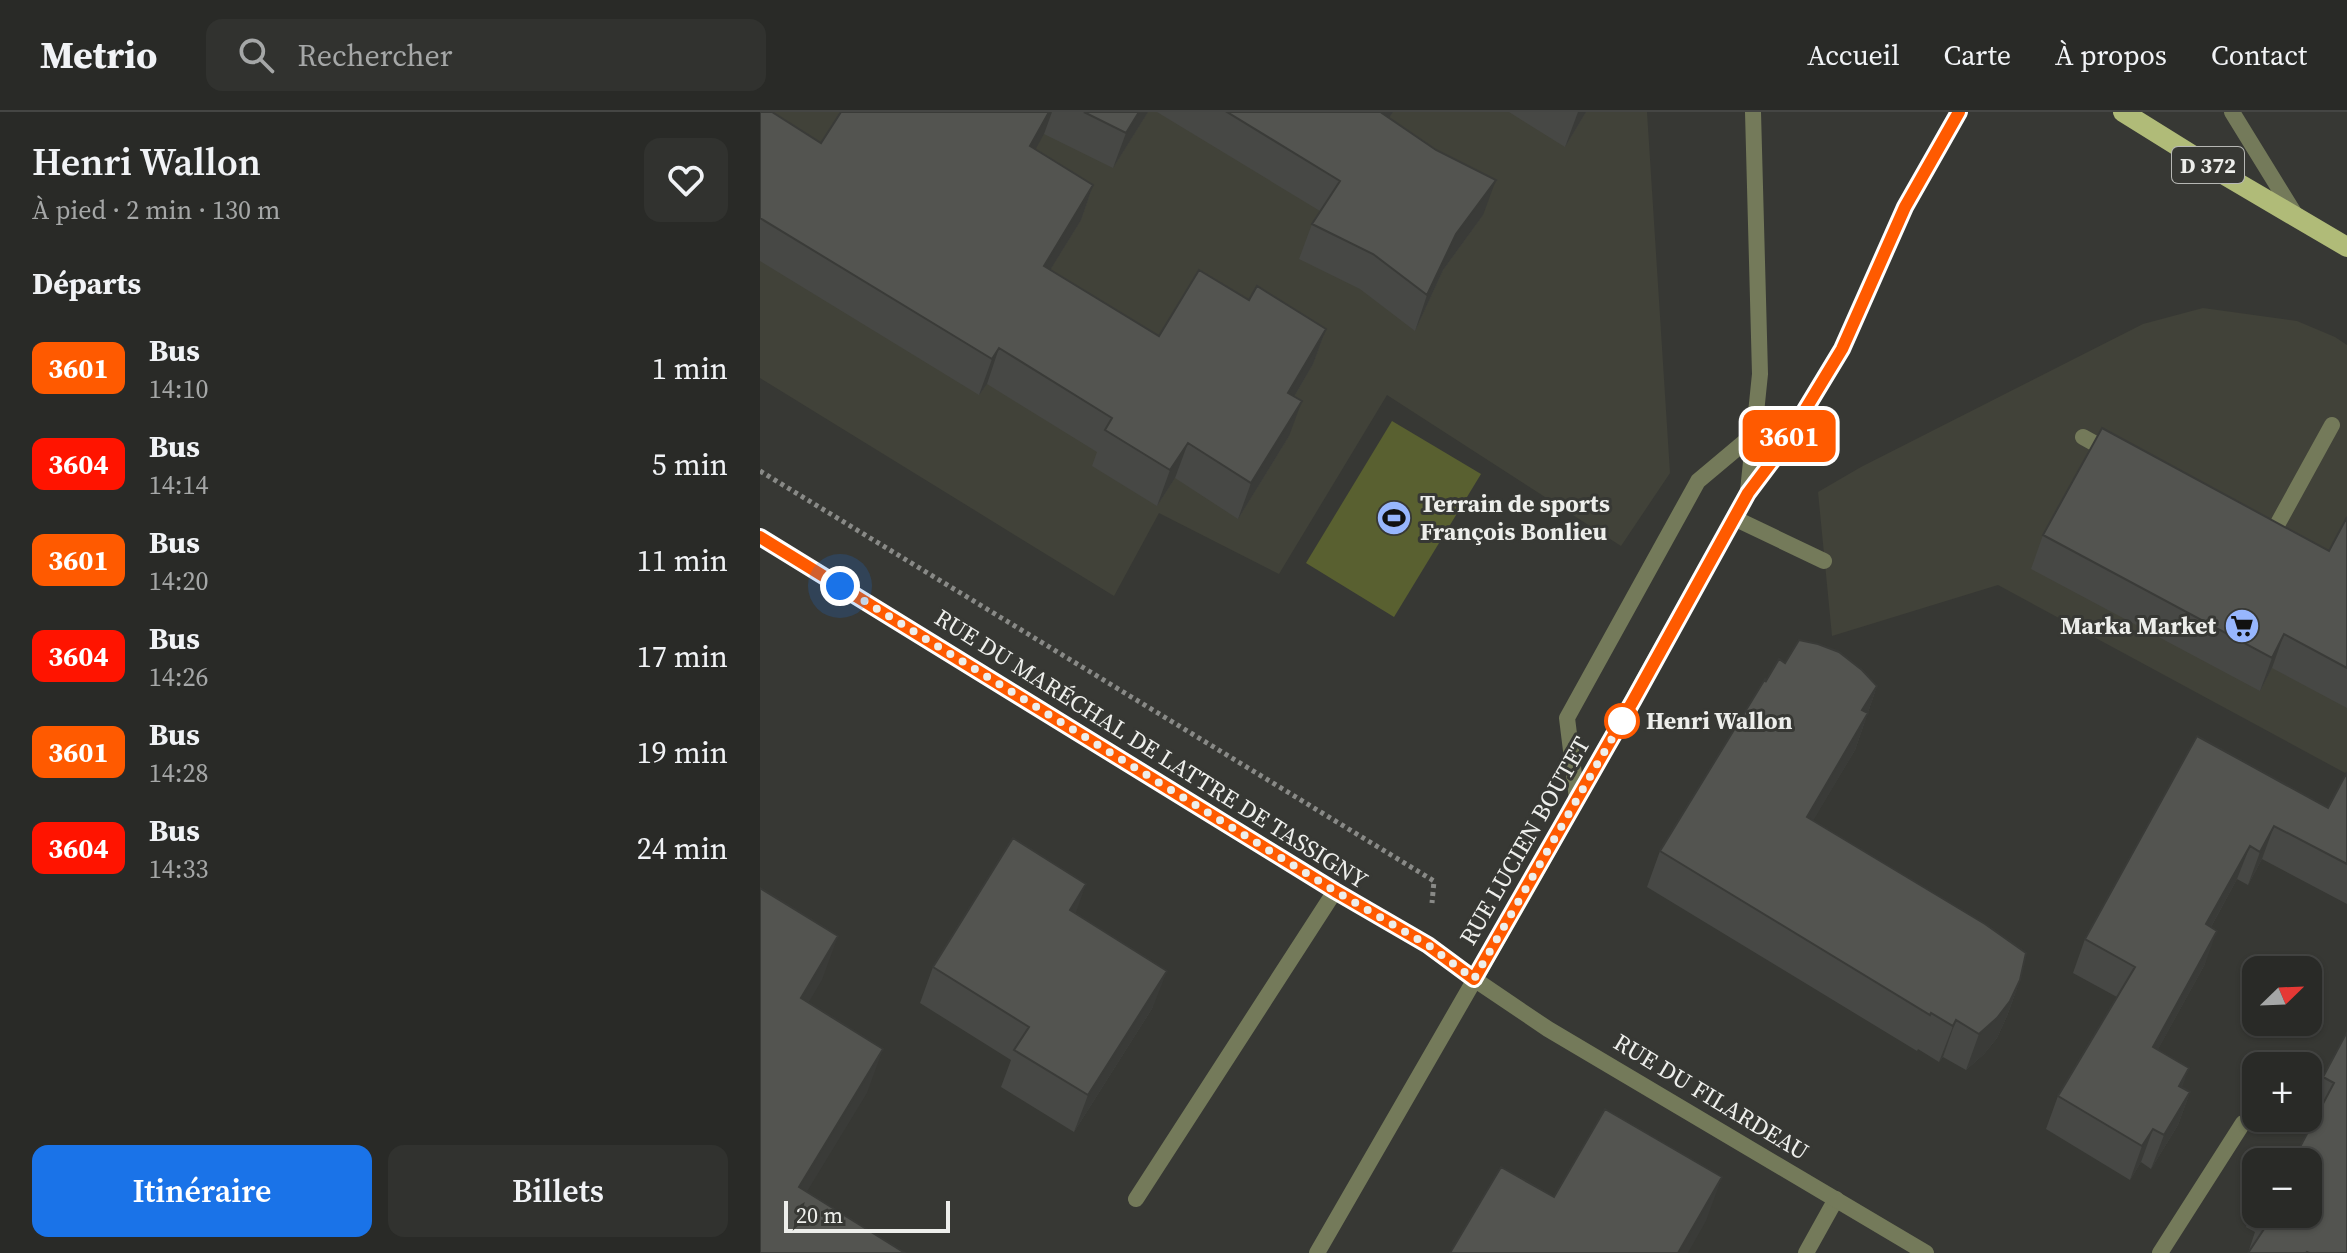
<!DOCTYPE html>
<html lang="fr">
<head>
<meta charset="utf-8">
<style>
  body { margin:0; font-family:"Source Serif 4",serif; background:#31322f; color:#f1f3f6; height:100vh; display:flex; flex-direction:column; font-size:30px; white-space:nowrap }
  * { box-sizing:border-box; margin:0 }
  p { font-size:26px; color:#a5a7a7 }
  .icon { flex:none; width:44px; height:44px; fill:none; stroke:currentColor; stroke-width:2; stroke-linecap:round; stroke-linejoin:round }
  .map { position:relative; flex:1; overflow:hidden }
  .sheet { display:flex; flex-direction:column; background:#292a27; width:760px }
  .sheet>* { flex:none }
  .badge { padding:0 16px; border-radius:12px; font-size:28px; line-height:52px }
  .needle { width:52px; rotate:67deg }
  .tools { position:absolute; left:1482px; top:844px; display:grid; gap:16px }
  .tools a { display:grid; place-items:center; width:80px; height:80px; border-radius:16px; background:#292a27; box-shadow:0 2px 6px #0004,0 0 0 2px #454644; font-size:40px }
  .scale { position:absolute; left:24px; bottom:20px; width:166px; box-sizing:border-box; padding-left:8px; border:4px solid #edeeeb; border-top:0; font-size:22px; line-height:28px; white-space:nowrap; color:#edeeeb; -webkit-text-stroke:6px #373834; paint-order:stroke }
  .you { position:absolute; width:40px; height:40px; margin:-20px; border:6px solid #fff; border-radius:50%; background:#1a73e8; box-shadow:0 0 0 12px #1a73e833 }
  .map>.badge { position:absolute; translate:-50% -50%; box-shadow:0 0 0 4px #fff }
  h2 { padding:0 32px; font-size:30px; line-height:72px }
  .round { display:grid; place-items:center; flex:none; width:84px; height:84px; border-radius:16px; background:#31322f }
  .summary { display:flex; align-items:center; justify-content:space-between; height:136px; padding:0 32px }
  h1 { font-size:38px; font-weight:600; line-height:60px }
  .primary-button { display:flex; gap:16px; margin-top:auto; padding:16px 32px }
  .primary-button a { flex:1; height:92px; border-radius:16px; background:#1a73e8; color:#fff; font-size:32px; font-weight:600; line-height:92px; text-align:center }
  .primary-button a+a { background:#31322f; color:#f1f3f6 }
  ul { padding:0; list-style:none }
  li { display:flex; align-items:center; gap:24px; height:96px; padding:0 32px }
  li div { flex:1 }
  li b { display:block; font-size:30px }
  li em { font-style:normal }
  li .badge { min-width:88px; font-weight:700; text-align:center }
  header { display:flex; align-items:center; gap:48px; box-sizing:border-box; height:112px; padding:0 40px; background:#292a27; border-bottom:2px solid #454644 }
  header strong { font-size:38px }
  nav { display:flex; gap:44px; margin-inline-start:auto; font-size:28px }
  .search { width:560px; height:72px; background:#31322f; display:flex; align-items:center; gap:20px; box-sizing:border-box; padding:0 28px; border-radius:16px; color:#a5a7a7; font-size:30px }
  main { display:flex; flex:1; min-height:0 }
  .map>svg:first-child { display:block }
  .built { fill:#414239 }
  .grass { fill:#596030 }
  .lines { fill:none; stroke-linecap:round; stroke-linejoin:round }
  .path { stroke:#898a87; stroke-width:5; stroke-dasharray:4 4; stroke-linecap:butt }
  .service { stroke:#747a5a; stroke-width:16 }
  .minor { stroke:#747a5a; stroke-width:16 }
  .primary { stroke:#b0bb78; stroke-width:20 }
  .wall { fill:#474845 }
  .shaded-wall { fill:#3a3b38 }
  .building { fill:#535450; stroke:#3a3b38; stroke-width:2 }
  .line-casing { stroke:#fff; stroke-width:18 }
  .line { stroke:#ff5a00; stroke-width:12 }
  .walk { stroke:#edeeeb; stroke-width:8; stroke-dasharray:0 14.4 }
  .stop-dot { fill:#fff; stroke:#ff5a00; stroke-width:4 }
  .labels { text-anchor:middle; stroke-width:6; stroke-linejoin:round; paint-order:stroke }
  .shield { fill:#373834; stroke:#b6b7b4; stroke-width:2 }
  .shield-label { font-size:22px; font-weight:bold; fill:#edeeeb }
  .poi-label { font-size:24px; font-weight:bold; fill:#edeeeb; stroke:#373834; text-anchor:start }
  .stop-label { font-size:24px; font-weight:bold; fill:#edeeeb; stroke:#373834; text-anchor:start }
  .street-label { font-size:24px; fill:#edeeeb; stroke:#373834 }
</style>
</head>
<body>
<header>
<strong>Metrio</strong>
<div class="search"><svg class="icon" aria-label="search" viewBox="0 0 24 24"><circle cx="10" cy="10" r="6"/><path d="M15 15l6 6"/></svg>Rechercher</div>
<nav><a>Accueil</a><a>Carte</a><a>À propos</a><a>Contact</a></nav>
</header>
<main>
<section class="sheet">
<div class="summary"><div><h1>Henri Wallon</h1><p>À pied · 2 min · 130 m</p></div><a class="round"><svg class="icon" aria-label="heart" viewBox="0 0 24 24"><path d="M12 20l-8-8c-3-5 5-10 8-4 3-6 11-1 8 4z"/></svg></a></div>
<h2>Départs</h2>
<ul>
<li><span class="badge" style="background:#ff5a00;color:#fff">3601</span><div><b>Bus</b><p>14:10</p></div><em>1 min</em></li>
<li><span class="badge" style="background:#ff1400;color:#fff">3604</span><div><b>Bus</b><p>14:14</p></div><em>5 min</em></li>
<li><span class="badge" style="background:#ff5a00;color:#fff">3601</span><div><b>Bus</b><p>14:20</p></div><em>11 min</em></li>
<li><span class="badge" style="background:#ff1400;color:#fff">3604</span><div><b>Bus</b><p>14:26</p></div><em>17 min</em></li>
<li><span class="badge" style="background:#ff5a00;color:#fff">3601</span><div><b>Bus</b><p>14:28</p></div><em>19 min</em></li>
<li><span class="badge" style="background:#ff1400;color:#fff">3604</span><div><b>Bus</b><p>14:33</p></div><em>24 min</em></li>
</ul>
<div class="primary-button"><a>Itinéraire</a><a>Billets</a></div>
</section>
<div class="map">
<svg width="1587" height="1141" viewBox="0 0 1587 1141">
  <rect width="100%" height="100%" fill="#373834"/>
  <path class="built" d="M0 0H887L910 361 861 434 627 283 519 462 399 401 354 484 0 266Z
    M1443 196 1537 209 1575 225 1587 233V662L1238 473 1072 524 1058 380 1101 355 1383 212Z"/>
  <path class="grass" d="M632 309 721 362 634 505 546 451Z"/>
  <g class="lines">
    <path class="path" d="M0 359 674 769 672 791"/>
    <path class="service" d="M1323 325 1350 340
      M974 406 1064 449
      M1500 420H1507L1517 413 1572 313
      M817 687 807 606 938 369 994 322
      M376 1087 575 779
      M1046 1141 1076 1087
      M1400 1141 1483 1011"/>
    <path class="minor" d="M1472 0 1536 104
      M988 379 1000 262 993 0
      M0 425 575 779 668 833 714 867 788 917 1166 1141
      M557 1141 768 775 988 381 1022 336 1082 237 1145 95 1199 0"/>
    <path class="primary" d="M1363 0 1461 61 1587 135"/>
  </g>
  <path class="wall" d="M0 0 61 31 81 0H388L353 56 284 22 275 37 333 73 321 108 290 158 399 224 489 188 566 217 553 252 534 285 529 324 478 407 415 366 397 394 332 354 337 340 227 272 219 283 0 149Z
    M397 0H633L629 6 723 103 683 158 655 219 600 177 539 147 552 112 560 99Z
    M749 0H826L805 35Z
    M1587 405V596L1512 556 1500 579 1271 457 1283 423 1569 439Z
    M1025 551 1117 574 1095 638 1053 708 1260 868 1247 904 1237 926 1224 942 1206 958 1183 945 1179 950 1158 937 1157 939 887 775 900 739 1006 569Z
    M1437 624 1568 696 1587 660V792L1502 747 1488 773 1477 767 1451 815 1445 852 1398 937 1422 976 1430 980 1418 1013 1391 1057 1381 1050 1370 1068 1286 1017 1298 984 1357 885 1313 861 1325 827Z
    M315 801 393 895 314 1020 241 975 251 948 160 891 173 855Z
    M1587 920V1141H1488L1495 1120 1486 1115 1496 1089V1102H1548L1562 995 1553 991 1563 965Z"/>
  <path class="shaded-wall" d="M289 0H292L284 22 258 69 270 34Z
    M379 0H388L353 56 366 21Z
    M623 0H633L609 36Z
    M818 0H826L805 35Z
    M736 68 723 103 683 158 655 219 667 183 696 122Z
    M333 73 321 108 271 189 284 154Z
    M566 217 553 252 516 316 528 281Z
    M239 236 227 272 219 283 232 247Z
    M542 289 529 324 478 407 491 371Z
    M428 331 415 366 397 394 410 358Z
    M1524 522 1512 556 1500 579 1512 546Z
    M1117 574 1095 638 1034 741 1047 705 1102 598Z
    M1514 714 1502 747 1488 773 1500 740Z
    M1490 734 1477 767 1434 846 1446 812Z
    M326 772 313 809 310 798Z
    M1457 819 1445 852 1381 968 1393 935Z
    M78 824 62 868 25 930 41 886Z
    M407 859 393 895 314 1020 328 983Z
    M1260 868 1247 904 1237 926 1224 942 1206 958 1219 922Z
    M1196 908 1183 945 1179 950 1193 914Z
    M123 937 107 981 23 1119 39 1075Z
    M1429 956 1417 990 1419 974Z
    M1430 980 1418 1013 1391 1057 1404 1023Z
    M1393 1017 1381 1050 1370 1068 1382 1034Z
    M962 1065 946 1109 928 1141H918Z"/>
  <path class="building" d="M0 0H12L61 31 81 0H289L270 34 333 73 284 154 399 224 439 158 489 188 497 174 566 217 528 281 542 289 491 371 428 331 410 358 345 318 352 306 239 236 232 247 0 106Z
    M324 0H379L366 21Z
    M467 0H623L622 1 676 38 736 68 696 122 667 183 613 142 552 112 580 69Z
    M1342 316 1569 439 1587 405V556L1524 522 1512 546 1283 423Z
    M1039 528 1058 532 1079 540 1102 558 1117 574 1102 598 1108 601 1047 705 1225 812 1266 841 1260 868 1250 889 1237 906 1219 922 1196 908 1193 914 1171 901 1170 903 900 739 1005 567 1006 569 1019 547 1025 551Z
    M1437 624 1568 696 1587 660V752L1514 714 1500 740 1490 734 1446 812 1457 819 1393 935 1429 956 1419 974 1430 980 1404 1023 1393 1017 1382 1034 1298 984 1375 855 1325 827Z
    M253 726 326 772 310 798 407 859 328 983 254 938 269 915 173 855Z
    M0 776 78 824 41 886 123 937 39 1075 145 1141H0Z
    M1587 920V1141H1549L1547 1140 1546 1141H1488L1504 1117 1498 1113 1504 1102H1548V1050H1532L1574 971 1563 965Z
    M845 997 962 1065 918 1141H690L741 1055 794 1085Z
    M1520 1045 1530 1050H1517Z"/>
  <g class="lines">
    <g class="line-casing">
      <path id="line" d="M0 425 575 779 668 833 714 867 873 589 988 381 1022 336 1082 237 1145 95 1199 0"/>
    </g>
    <use href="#line" class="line"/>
    <path class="walk" d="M80 474 575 779 668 833 714 867 862 609"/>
  </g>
  <defs>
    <g id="stadium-disc" transform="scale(1.8)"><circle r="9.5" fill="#97b6fd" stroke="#373834"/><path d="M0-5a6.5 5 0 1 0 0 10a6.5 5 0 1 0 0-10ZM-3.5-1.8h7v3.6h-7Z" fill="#111"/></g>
    <g id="supermarket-disc" transform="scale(1.8)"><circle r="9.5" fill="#97b6fd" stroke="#373834"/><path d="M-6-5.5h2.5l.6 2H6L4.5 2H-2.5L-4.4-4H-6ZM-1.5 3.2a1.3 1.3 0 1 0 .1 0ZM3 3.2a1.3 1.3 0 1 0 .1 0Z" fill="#111"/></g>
  </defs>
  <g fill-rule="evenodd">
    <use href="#stadium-disc" x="634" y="406"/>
    <use href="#supermarket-disc" x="1482" y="514"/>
  </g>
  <circle class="stop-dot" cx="862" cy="609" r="16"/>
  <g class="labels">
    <rect class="shield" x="1412" y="35" width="72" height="36" rx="6"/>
    <g class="shield-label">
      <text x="1448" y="61">D 372</text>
    </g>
    <g class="poi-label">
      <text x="660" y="400">Terrain de sports<tspan x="660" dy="28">François Bonlieu</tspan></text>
      <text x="1456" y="522" text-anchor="end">Marka Market</text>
    </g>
    <g class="stop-label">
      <text x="886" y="617">Henri Wallon</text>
    </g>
    <g class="street-label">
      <text transform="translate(391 637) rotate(32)" y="8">RUE DU MARÉCHAL DE LATTRE DE TASSIGNY</text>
      <text transform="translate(765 729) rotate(-60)" y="8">RUE LUCIEN BOUTET</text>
      <text transform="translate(951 985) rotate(31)" y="8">RUE DU FILARDEAU</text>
    </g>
  </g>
</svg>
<div class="tools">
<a><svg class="needle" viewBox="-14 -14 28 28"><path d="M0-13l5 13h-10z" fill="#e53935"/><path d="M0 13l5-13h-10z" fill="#a5a7a7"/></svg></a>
<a>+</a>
<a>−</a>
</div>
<div class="scale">20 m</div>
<div class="you" style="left:80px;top:474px"></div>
<b class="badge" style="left:1029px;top:324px;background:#ff5a00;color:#fff">3601</b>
</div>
</main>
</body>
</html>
